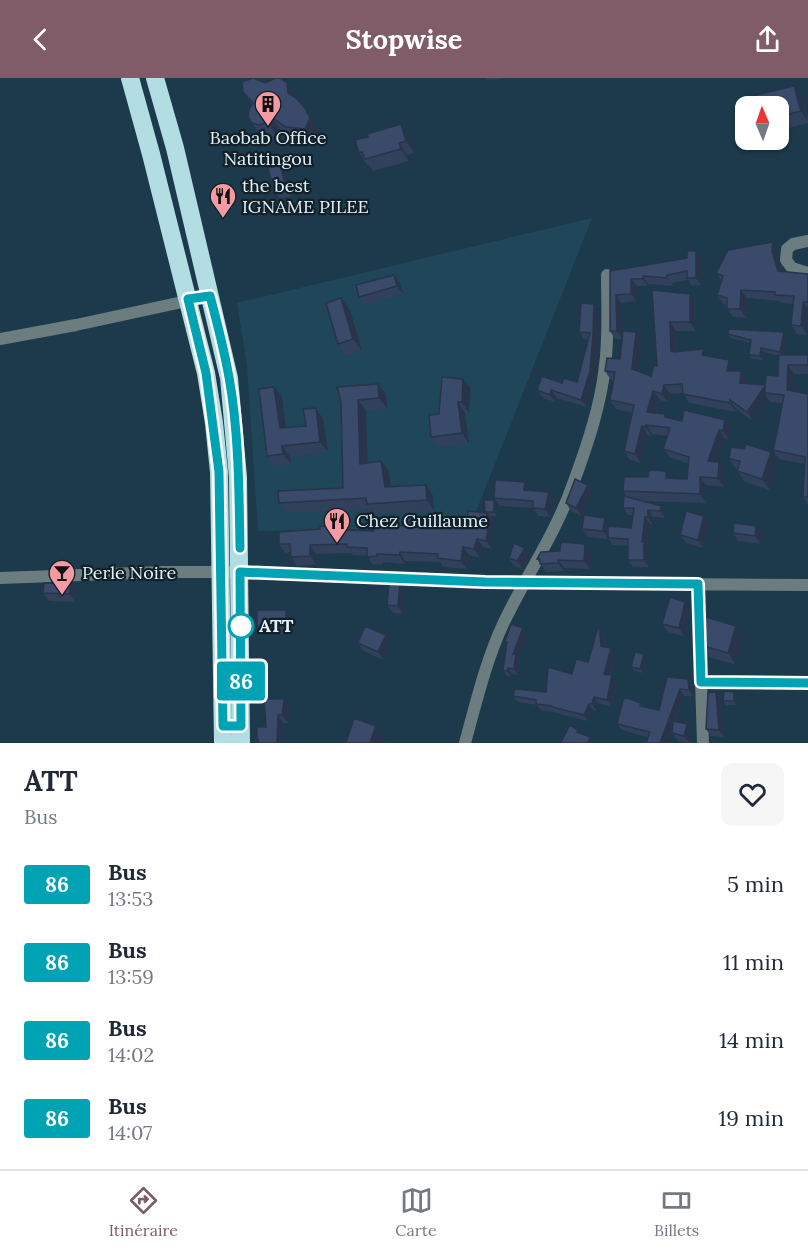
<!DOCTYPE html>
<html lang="fr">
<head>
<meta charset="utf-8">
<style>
  body { margin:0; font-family:Lora,serif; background:#f6f6f7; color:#1f2937; height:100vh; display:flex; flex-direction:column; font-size:22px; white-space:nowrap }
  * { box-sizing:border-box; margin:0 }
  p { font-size:20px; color:#747a83 }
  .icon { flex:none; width:33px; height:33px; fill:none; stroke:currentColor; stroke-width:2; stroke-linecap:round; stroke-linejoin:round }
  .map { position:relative; height:665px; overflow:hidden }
  .panel { display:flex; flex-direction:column; background:#fff; flex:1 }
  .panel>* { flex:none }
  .badge { padding:0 12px; border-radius:4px; font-size:21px; line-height:39px }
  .needle { width:39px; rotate:358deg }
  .tools { position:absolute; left:735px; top:18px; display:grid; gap:12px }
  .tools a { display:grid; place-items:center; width:54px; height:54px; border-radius:12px; background:#fff; box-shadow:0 2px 4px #0004; font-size:30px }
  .map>.badge { position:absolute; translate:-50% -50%; box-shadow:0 0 0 3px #fff }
  .round { display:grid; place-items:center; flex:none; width:63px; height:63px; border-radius:12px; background:#f6f6f7 }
  .summary { display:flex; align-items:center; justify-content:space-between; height:102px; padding:0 24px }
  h1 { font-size:28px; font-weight:700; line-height:45px }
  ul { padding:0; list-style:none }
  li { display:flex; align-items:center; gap:18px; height:78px; padding:0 24px }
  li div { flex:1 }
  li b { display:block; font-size:22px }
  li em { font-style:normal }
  li .badge { min-width:66px; font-weight:700; text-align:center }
  header { display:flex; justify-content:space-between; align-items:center; height:78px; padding:0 24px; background:#7f5c67; color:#fff; font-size:27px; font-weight:700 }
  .dock { display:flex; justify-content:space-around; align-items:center; height:84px; border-top:2px solid #e0e1e3; background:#fff; font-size:16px; color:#747a83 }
  .dock a { display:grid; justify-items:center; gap:3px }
  .dock .current { color:#7f5c67 }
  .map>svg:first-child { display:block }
  .built { fill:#20465a }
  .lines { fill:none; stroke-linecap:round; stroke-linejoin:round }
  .street { stroke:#6b7d7f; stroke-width:12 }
  .highway { stroke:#b2dde3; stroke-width:18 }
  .wall { fill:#31405b }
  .shaded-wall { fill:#28344a }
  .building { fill:#394a6a; stroke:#28344a; stroke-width:1.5 }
  .line-casing { stroke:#fff; stroke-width:14 }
  .line { stroke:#00a3b4; stroke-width:9 }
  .stop-dot { fill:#fff; stroke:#00a3b4; stroke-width:3 }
  .labels { text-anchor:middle; stroke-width:4.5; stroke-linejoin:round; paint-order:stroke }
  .poi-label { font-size:18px; fill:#e1f2fd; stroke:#132027; text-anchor:start }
  .stop-label { font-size:18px; font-weight:bold; fill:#e1f2fd; stroke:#132027; text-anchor:start }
</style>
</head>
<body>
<header><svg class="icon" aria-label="back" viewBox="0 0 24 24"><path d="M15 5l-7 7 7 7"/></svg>Stopwise<svg class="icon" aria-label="share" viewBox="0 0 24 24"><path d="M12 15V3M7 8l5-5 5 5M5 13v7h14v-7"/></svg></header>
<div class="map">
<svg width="808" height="665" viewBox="0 0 808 665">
  <rect width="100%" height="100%" fill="#1c3a4b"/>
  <path class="built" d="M592 140 470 449 258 453 247 288 237 225Z"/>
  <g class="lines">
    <path class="street" d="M808 163 793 166 787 171 786 182 792 190 808 195
      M0 261 76 247 210 218
      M0 500 163 494H221L526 505 808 507
      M698 506 703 665
      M701 604 808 605
      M465 665C476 625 486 582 504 544 526 498 556 455 573 406 587 368 601 327 605 287 609 258 607 227 607 197"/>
    <path class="highway" d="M130 0 151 76 206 295 214 345 219 394 223 665
      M155 0 175 70 229 300 238 399 241 665"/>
  </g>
  <path class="wall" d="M486 0H501V1L488 2Z
    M265 5H287L296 17V20L314 43 318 52 314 63 294 61 280 51 276 57 269 60 261 58 248 39 252 27 243 14Z
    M802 19 808 40V45L778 53V28Z
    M409 58 414 75 407 77 409 83 373 93 368 86 367 87 359 75Z
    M286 95 292 118 280 121 274 113Z
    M773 164 779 172 778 182 781 193 808 196 807 257 797 256 791 247 793 226 781 225 779 223 747 220 746 240 733 239 727 231V227L723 226 717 217 721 203 716 195Z
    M701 181V207L692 208 688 202 672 205 673 208 648 206V208H637L636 223 621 225 623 258 642 263 638 294 651 298 657 288 652 212 696 225V253H676L677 274 704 271 709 278 729 282 735 291V293L747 302V306L765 307 778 298 779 278 764 274 763 282 752 281 749 277 751 265 731 260 728 256 787 258 783 277H808V296H794L793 313 808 316V427L803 419 805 386 779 381 773 372 783 325 771 324 768 321 753 343 736 331V334L689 325 683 315 670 316 668 324 660 322 656 335 668 340 732 351 729 362 725 361 717 384 726 393 724 409 706 407V425L642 423 661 428 666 435 665 440 653 439V447L650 446 647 468 649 471V489H633L628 482V468L613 467 608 461 588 459 582 451 610 448 631 450 633 437H628L623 430 627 419 623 413 671 400 687 401 688 386 670 379 663 371 668 358 652 356V358L648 357 641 385 630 382 624 373 633 335 616 331 610 322 614 302H611L605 293 620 281 622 261H615L610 253V193Z
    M400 205 403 216 365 227 359 219Z
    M594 226 599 234V264L595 301 587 329 557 320 555 324 543 320 537 312 577 304 588 262 584 261 579 254Z
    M350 232 362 273 346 278 338 266Z
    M471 311 469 335H465L469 366 439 369 431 359 439 336Z
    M386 316 387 331 366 333 368 385 381 383 389 394 391 409 426 407 433 418 434 433 374 436 371 431 286 435 279 425 343 410 341 324Z
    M282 319 286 350 306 348 316 330 323 341 328 374 290 379 291 386 275 389 267 378Z
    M771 374 779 385 770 412 745 404 729 381Z
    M530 412 555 422 550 439 538 438 533 430 500 428 494 420Z
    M593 415 582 438 571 433 566 425Z
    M494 422 497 426V438H490L493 443 492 456 494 459 492 471 483 469 480 480 469 477 467 491 443 489 440 484 405 483V486L383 484V486L373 487 367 478 353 477 351 475 316 476V486L297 488 291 479 290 474 285 475 279 466 320 451 341 448 344 452 374 453 407 448 467 447 485 434Z
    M710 446 703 470 686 465 680 457Z
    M756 448 762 456 761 466 738 463 733 455Z
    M525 470 530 478 523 491 514 488 509 480Z
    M591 474 590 491 564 490V493L546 494 537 481Z
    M76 514 75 524 49 523 43 515Z
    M405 514 403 536 393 535 387 527Z
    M286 532 292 540 291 556H262L257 548Z
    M691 532 684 558 668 554 662 546Z
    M736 548 744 560 736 587 709 579 700 567Z
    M523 550 527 557 518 580 520 582 518 597 512 596 511 599 507 598 503 592 506 566 505 563Z
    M603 552 605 569 616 577 610 597H612L616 603 612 629 598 625 596 632H593L588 643 556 635 555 634 540 632 537 627 518 624 513 618 546 614 588 584Z
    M386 557 391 565 384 582 363 573 358 565Z
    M644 576 646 580 643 595 634 593 631 589Z
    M688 601 693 607V618H684L675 644 687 646 692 654 690 665 678 663 672 655 673 650 667 665 622 652 617 646 641 625 644 629 659 632Z
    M716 614 721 621 724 659 711 658 706 651Z
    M737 618 736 627H726L723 623Z
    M264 621 290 629 288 645H283L282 665H259L266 649Z"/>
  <path class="shaded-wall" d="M287 5 296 17 297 28 288 15Z
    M794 8 802 19 808 43 801 33Z
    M305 30 314 43 318 52 314 63 305 51Z
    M271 39 280 51 276 57 267 44Z
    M401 46 409 58 414 75 406 63Z
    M399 65 407 77 409 83 401 71Z
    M280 87 286 95 292 118 286 110Z
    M773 164 779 172 778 182 784 202 778 193 772 173Z
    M696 173 701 181V207L696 200Z
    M394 197 400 205 403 216 397 208Z
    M643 198 648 206V208L643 201Z
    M631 201 637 208 636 223 631 216Z
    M741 212 747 220 746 240 740 231Z
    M690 216 696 225V253L690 244Z
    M616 217 621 225 623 261 617 253Z
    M341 220 350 232 362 273 353 261Z
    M803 224 808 231 807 257 801 248Z
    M594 226 599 234V264L595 301 587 329 581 322Z
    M670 244 676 253 677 282 671 273Z
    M636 254 642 263 638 300 632 291Z
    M784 254 787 258 783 278 780 274Z
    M761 270 764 274 763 282 760 278Z
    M704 271 710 280 702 277Z
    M729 282 735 291 733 301 727 293Z
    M788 287 794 296 793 320 787 312Z
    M741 293 747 302 746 314 740 305Z
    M463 301 471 311 469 335 462 324Z
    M378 306 386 316 387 331 379 320Z
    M664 307 670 316 668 324 662 316Z
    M765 308V315L768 321 753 343 747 334Z
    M274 309 282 319 287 360 280 350Z
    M551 312 557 320 555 324 550 317Z
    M653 313 660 322 653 342 647 334Z
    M358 322 366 333 368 397 360 386Z
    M730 322 736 331V334L730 325Z
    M458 324 465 335 469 366 462 355Z
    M316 330 323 341 328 374 320 364Z
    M725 342 732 351 729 362 723 353Z
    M646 347 652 356V358L645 349Z
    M642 348 648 357 641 385 635 376Z
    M719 352 725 361 715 391 708 383Z
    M282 368 290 379 291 386 283 376Z
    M771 374 779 385 770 412 762 401Z
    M381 383 389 394 392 420 385 409Z
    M719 384 726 393 724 409 718 400Z
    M666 393 672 402 666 400Z
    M700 399 706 407V425L700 416Z
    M525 404 530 412H524Z
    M426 407 433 418 434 433 427 422Z
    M588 407 593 415 582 438 576 430Z
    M549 414 555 422 550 439 545 431Z
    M494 422 497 426V438L494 434Z
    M661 428 666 435 665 440 660 433Z
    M648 432 653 439V447L648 439Z
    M487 435 493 443 492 456 494 459 492 471 486 463Z
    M704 438 710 446 703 470 698 462Z
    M645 439 650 446 647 468 649 471V489L644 482 642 464Z
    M605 440 610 448 609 461 603 453Z
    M756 448 762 456 761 466 755 458Z
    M477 461 483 469 480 480 474 471Z
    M585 466 591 474 590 491 584 483Z
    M310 467 316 476V486L310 478Z
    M463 469 469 477 467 491 461 483Z
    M525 470 530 478 523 491 517 483Z
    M400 474 405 483V486L399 477Z
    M558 482 564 490V493L558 485Z
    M70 506 76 514 75 524 70 516Z
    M400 506 405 514 403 536 398 528Z
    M685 524 691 532 684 558 679 550Z
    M286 532 292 540 291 556 286 548Z
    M599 546 603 552 605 574 601 568Z
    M736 548 744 560 736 587 728 575Z
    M523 550 527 557 518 580 520 582 518 597 514 591 513 576Z
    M386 557 391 565 384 582 378 574Z
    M611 570 616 577 608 602 604 596Z
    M644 576 646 580 643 595 640 591Z
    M508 590 512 596 511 599 507 593Z
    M612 597 616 603 612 629 607 622Z
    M688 601 693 607V618L689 612Z
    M680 611 684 618 667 665H660Z
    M716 614 721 621 724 659 719 652Z
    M734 614 737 618 736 627 734 623Z
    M594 619 598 625 596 632 592 626Z
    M284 621 290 629 288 645 282 637Z
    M589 626 593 632 588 643 584 637Z
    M278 637 283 645 282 665H277Z
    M687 646 692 654 690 665 684 658Z
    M376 648 385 659 383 665H370Z
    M590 659 594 665H588Z"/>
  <path class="building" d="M253 0 265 5 276 0H280L287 5 288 15 296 20 305 30 310 40 305 51 286 49 271 39 267 44 260 47 252 45 248 39 249 31 253 25 243 14 242 4Z
    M794 8 801 33 778 39V28H760L757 17Z
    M401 46 406 63 399 65 401 71 365 81 362 74 359 75 355 62 368 59 367 56Z
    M280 87 286 110 274 113 268 90Z
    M773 164 772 173 778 193 808 196V224H803L801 248 791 247 794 218 775 217V214L741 212 740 231H727V220L717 217 723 198 716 195 728 172Z
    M687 173H696V200H687V193L667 197V200L643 198V201H631V216L616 217 617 253H610V193L687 180Z
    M394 197 397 208 359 219 356 207Z
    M652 212 690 216V244H670L671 273 674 274 704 271 702 277 729 282 727 293H741L740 305 765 307 766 297 778 298 779 277H808V287H788L787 312 808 316V419H803L805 379 773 372 777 354 778 355 777 354 784 317 765 315V308L747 334 730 322V325L683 316 682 306 664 307 662 316 653 313 647 334 665 336V339L682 343 684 332 725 342 723 353 719 352 708 383 719 384 718 400 700 399V416L623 413 624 399H648L649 392 666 393V400L687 401 689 379 663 371 670 350 646 347 645 349 642 348 635 376 624 373 634 327 610 322 615 294 605 293 607 280 620 281 623 253 636 254 632 291 651 298 654 287 657 288Z
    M341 220 353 261 338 266 326 225Z
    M581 225 594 226 593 257 590 293 581 322 551 312 550 317 537 312 542 298 562 305 564 300 577 304 590 255 579 254Z
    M729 251 784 254 780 274 761 270 760 278 749 277 751 262 728 256Z
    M442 299 463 301 462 324H458L462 355 431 359 429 337 439 336Z
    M378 306 379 320 358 322 360 386 381 383 385 409 426 407 427 422 367 426 366 420 279 425 278 413 343 410 341 324 337 309Z
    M274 309 280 350 306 348 303 331 316 330 320 364 282 368 283 376 267 378 259 311Z
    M746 366 771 374 762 401 737 393 740 383 729 381 731 369 744 371Z
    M575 401 588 407 576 430 566 425Z
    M495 402 525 404 524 412 549 414 545 431 533 430V423L494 420Z
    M624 418 661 428 660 433 648 432V439H645L642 464H644V482H628V461L608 460V448L631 450 634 430H623Z
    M484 422H494V434H485Z
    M468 433 487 435 486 450H488L486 463 477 461 474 471 463 469 461 483 437 480 438 476 400 474 399 477 377 476V478L367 479V470L347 469V466L310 467V478L291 479 290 466H279V454L320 451V448H341V452L374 453V446L407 448 408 444 467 447Z
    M686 433 704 438 698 462 680 457Z
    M584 437 605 440 603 453 582 451Z
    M734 445 756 448 755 458 733 455Z
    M561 464 585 466 584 483 558 482V485L540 486V481H537L541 474 560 473Z
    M514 465 525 470 517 483 509 480Z
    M44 505 70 506V516L43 515Z
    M389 505 400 506 398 528 387 527Z
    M670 519 685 524 679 550 662 546Z
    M257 532H286V548H257Z
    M702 538 736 548 728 575 700 567V547Z
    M511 546 523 550 513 576H516L514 591 508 590 507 593 503 592 507 564 505 563Z
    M599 546 601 568 611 570 604 596 612 597 607 622 594 619 592 626H589L584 637 552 629V628L536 626V622L513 618 515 611 546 614 548 589 572 596 576 581 588 584Z
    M365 548 386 557 378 574 358 565Z
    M635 574 644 576 640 591 631 589Z
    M667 599 688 601 689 612 680 611 660 665H646L650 654 617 646 624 619 641 625 640 628 659 632Z
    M724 613 734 614V623H723Z
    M716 614 719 652 706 651 708 615Z
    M264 621H284L282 637H278L277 665H259L257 659V649H266Z
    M354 640 376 648 370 665H346Z
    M673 643 687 646 684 658 672 655Z
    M570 647 578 652 577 654 590 659 588 665H563L561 664Z"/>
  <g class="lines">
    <g class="line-casing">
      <path id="line" d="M240 470C239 413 239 355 229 299 224 272 217 244 210 218L188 221 206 295 219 394 223 648H241L240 494 485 504 698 506 701 604 808 605"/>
    </g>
    <use href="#line" class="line"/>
  </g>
  <defs>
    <g id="building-pin" transform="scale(1.35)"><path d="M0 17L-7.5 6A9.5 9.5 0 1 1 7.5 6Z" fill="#f49aa2" stroke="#132027"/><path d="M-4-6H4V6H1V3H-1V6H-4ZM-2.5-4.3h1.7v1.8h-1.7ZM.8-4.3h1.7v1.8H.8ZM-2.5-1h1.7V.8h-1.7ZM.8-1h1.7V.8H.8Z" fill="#111"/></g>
    <g id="restaurant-pin" transform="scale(1.35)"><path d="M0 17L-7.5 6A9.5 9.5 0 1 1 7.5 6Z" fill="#f49aa2" stroke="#132027"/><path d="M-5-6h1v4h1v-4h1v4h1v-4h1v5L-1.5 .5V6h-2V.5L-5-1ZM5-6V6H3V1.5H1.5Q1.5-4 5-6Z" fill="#111"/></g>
    <g id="bar-pin" transform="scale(1.35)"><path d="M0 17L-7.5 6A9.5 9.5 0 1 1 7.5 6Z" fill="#f49aa2" stroke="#132027"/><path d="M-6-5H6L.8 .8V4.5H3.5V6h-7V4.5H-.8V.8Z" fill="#111"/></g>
  </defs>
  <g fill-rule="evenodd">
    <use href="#building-pin" x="268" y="26"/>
    <use href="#restaurant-pin" x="223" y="118"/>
    <use href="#restaurant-pin" x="337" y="443"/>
    <use href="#bar-pin" x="62" y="495"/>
  </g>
  <circle class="stop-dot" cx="241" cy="548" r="12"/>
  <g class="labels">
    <g class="poi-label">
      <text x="268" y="66" text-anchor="middle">Baobab Office<tspan x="268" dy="21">Natitingou</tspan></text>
      <text x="242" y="114">the best<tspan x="242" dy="21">IGNAME PILEE</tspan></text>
      <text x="356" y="449">Chez Guillaume</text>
      <text x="82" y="501">Perle Noire</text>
    </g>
    <g class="stop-label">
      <text x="259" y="554">ATT</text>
    </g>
  </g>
</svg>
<div class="tools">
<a><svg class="needle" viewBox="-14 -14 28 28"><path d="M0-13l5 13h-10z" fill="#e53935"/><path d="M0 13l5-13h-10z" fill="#747a83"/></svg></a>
</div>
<b class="badge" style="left:241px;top:603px;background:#00a3b4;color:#fff">86</b>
</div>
<section class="panel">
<div class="summary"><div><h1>ATT</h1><p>Bus</p></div><a class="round"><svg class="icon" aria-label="heart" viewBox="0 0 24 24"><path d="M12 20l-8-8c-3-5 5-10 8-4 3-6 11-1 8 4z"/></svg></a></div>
<ul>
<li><span class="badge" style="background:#00a3b4;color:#fff">86</span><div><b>Bus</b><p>13:53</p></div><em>5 min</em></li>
<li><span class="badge" style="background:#00a3b4;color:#fff">86</span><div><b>Bus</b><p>13:59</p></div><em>11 min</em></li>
<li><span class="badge" style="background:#00a3b4;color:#fff">86</span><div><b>Bus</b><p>14:02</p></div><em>14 min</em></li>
<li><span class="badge" style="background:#00a3b4;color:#fff">86</span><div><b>Bus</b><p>14:07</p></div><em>19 min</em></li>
</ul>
</section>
<nav class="dock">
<a class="current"><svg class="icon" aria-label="directions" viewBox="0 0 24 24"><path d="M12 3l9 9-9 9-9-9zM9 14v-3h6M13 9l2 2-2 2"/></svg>Itinéraire</a>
<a><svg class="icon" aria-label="map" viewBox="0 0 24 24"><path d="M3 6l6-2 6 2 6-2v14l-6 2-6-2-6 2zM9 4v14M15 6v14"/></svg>Carte</a>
<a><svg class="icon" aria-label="tickets" viewBox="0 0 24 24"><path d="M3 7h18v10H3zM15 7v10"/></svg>Billets</a>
</nav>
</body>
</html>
